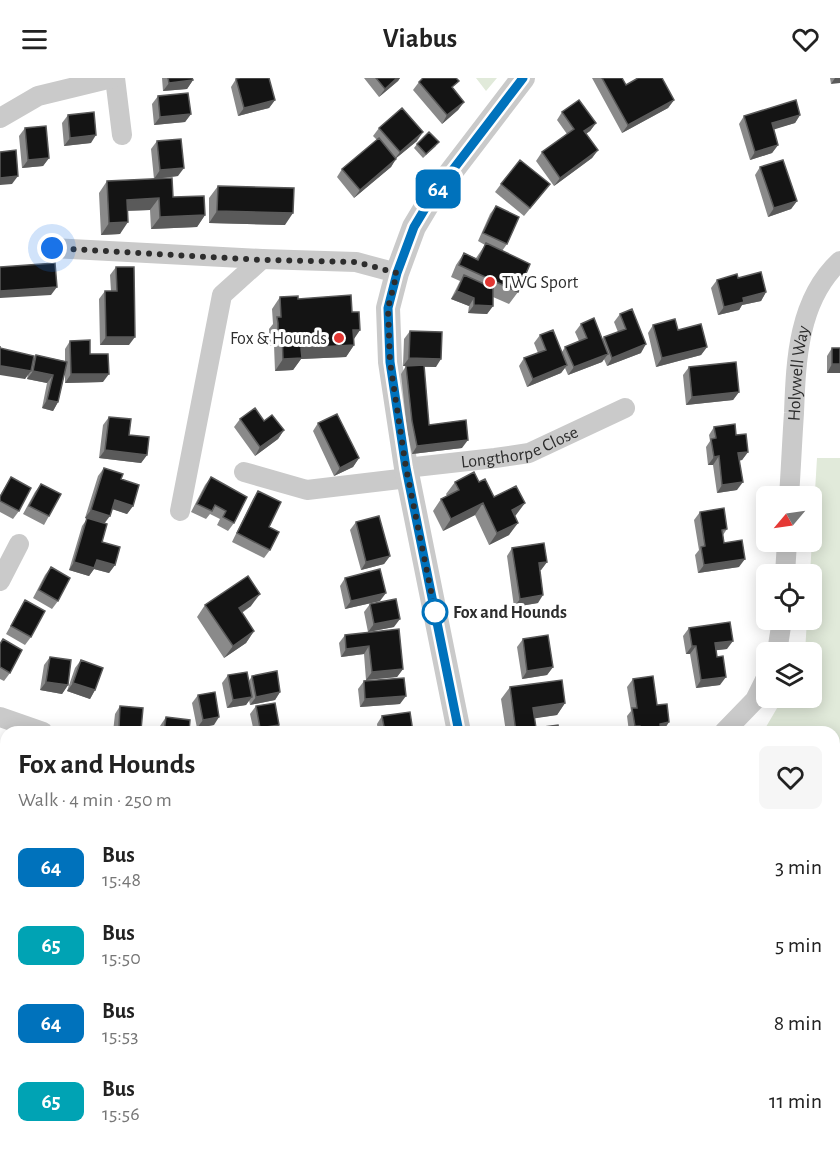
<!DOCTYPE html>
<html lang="en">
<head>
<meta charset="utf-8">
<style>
  body { margin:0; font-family:"Alegreya Sans",sans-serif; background:#f6f6f6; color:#222; height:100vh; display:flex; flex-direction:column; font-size:22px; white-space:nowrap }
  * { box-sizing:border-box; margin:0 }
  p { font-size:20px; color:#767676 }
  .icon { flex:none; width:33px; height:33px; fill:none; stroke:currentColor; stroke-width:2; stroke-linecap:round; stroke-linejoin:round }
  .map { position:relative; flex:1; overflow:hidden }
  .details { position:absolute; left:0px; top:648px; width:840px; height:428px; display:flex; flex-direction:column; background:#fff; border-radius:18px 18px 0 0; box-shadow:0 3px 15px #0003 }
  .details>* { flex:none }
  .badge { padding:0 12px; border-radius:9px; font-size:21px; line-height:39px }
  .needle { width:39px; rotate:241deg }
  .tools { position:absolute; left:756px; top:408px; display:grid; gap:12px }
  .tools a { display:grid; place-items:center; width:66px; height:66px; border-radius:9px; background:#fff; box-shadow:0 3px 15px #0003; font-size:30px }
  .you { position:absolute; width:30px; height:30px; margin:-15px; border:4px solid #fff; border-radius:50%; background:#1a73e8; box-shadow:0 0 0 9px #1a73e833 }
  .map>.badge { position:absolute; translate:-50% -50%; box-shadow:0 0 0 3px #fff }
  .round { display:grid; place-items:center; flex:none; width:63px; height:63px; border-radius:9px; background:#f6f6f6 }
  .overview { display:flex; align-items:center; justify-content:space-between; height:102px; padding:0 18px }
  h1 { font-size:28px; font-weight:700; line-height:45px }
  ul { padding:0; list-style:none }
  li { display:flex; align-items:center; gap:18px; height:78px; padding:0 18px }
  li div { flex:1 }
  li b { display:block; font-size:22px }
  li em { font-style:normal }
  li .badge { min-width:66px; font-weight:700; text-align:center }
  header { display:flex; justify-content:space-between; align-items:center; height:78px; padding:0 18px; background:#fff; font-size:27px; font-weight:700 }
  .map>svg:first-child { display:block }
  .green { fill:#e1eada }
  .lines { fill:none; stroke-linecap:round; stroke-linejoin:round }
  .minor { stroke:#cacaca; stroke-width:20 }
  .tertiary { stroke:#cacaca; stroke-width:24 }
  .trunk { stroke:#9c9c9c; stroke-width:32 }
  .wall { fill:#8a8a8a }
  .shaded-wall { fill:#5a5a5a }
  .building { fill:#141414; stroke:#5a5a5a; stroke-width:1.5 }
  .line-casing { stroke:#fff; stroke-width:14 }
  .line { stroke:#0072bc; stroke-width:9 }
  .walk { stroke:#2d2d2d; stroke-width:6; stroke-dasharray:0 10.8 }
  .poi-dot { fill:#e13632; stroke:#fff; stroke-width:2 }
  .stop-dot { fill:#fff; stroke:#0072bc; stroke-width:3 }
  .labels { text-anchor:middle; stroke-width:6; stroke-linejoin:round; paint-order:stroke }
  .poi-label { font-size:18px; fill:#2d2d2d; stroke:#fff; text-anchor:start }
  .street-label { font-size:18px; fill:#2d2d2d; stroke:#fff }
  .stop-label { font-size:18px; font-weight:bold; fill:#2d2d2d; stroke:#fff; text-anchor:start }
</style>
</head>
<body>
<header><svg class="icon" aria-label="menu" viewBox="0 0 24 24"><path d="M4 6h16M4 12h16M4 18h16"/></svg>Viabus<svg class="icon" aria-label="heart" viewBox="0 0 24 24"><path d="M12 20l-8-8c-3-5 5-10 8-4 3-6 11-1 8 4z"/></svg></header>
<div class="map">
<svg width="840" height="1075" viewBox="0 0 840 1075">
  <rect width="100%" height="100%" fill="#fff"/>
  <path class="green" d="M476 0H497L486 13Z
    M817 380H840V1022H834V654H763L783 620H812V574H805L807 542H812V496H810Z
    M0 734 6 737V779L0 777Z
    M0 864 6 867V928L0 926Z
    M834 1067 840 1068V1075H671L658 1070H834Z
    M126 1070H385L393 1075H124Z"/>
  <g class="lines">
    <g class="minor">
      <path d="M115 0 122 57"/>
      <path d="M0 40 38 18 112 0"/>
      <path d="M52 170 262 181 356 184 397 195"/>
      <path id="s1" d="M406 390 495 380 529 375 625 330"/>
      <path d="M244 394 307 412 408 400"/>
      <path id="s2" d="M789 418C791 391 792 363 794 335 796 282 798 222 840 183"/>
      <path d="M180 433 222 217 262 181"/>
      <path d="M785 496 787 464"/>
      <path d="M0 503 19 466"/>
      <path d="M777 574 782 542"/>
      <path d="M0 639 43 654"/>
      <path d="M724 654 755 622 766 600"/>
    </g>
    <path class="tertiary" d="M459 654 406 390 390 284 388 230 397 195 414 149 432 119 523 0
      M834 1034H840"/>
    <path class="trunk" d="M0 798 6 800
      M0 833 6 836
      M430 1070 439 1075
      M480 1070 491 1075
      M548 1070 559 1075
      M610 1070 623 1075"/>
  </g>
  <path class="wall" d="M162 0H192L193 2 187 11 163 13Z
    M364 0H400L398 3 379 19Z
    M592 0H622L626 7 674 22 668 30 622 55Z
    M830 0H840L831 6Z
    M236 1 275 22 269 30 238 38 231 9Z
    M419 4 453 11 464 24 458 32 442 46 413 12Z
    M158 18 191 36 185 44 154 47 152 26Z
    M562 34 596 45 590 53 586 56 598 72 592 80 554 108 536 83 542 74 567 56 557 42Z
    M68 37 91 65 64 68 62 45Z
    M800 37 795 45 773 51 778 67 772 75 750 82 739 46 744 38Z
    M25 50 49 80 43 88 22 90 19 58Z
    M379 50 417 63 396 80 391 89 354 120 337 99 342 91 377 62 373 58Z
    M157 63 178 98 154 101 151 71Z
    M417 66 436 68 423 80 414 70Z
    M760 89 797 123 791 131 768 139 755 97Z
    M107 103 173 119 205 137 197 149 151 151 150 132 127 133 120 156 101 157 99 115Z
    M501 106 544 114 524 138 495 114Z
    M218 108 285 147 209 145V120Z
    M496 128 507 166 502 173 518 214 509 226 493 219V228L487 236 468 235 469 228 451 221 460 203 451 199 456 187 464 175 476 180 485 167 478 163 490 136Z
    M116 189 129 267H100L99 221 105 213H111L110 197Z
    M738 200 766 214 761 223 742 227 739 232 718 237 711 210 717 202Z
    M280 219 298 221 352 234 360 252 353 261 354 267 346 279 301 281 293 292 275 293 274 267 270 268 269 251 273 246 272 231Z
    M620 236 641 275 607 288 604 281 602 284 568 297 565 290 561 295 527 309 519 288 524 280 538 275 534 265 540 257 562 274 565 269 579 263 575 254 581 246 602 262 604 259 618 254 614 244Z
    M653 247 678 252 707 269 701 277 656 289 648 255Z
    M410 253 436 289H424L429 347 462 370 412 376 407 352 401 296 406 288H403L404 261Z
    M70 263 90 276 103 304 65 305V294L58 324 53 333 42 330 47 305 27 301 28 296 25 301 0 270 33 282 36 277 65 283V271Z
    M832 270H840V295H827V278Z
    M689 289 739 314 733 322 686 327 683 297Z
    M109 339 129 357 147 377 141 385 99 380 103 347Z
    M240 341 264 343 284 352 278 361 255 378 234 349Z
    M318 345 359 380 353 389 334 398 313 353Z
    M714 349 736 357 748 374 742 382 739 383 737 412 717 415 713 387H708L706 369 710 363 709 357Z
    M104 390 121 401 133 428 127 436 112 431 104 445 102 464 115 487 109 495 94 491 89 498 69 492 82 448 87 441 85 440 98 398Z
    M11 399 19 433 13 441 0 434V417Z
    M211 399 234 445 228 453 217 447 220 441 210 436 206 441 191 434 205 407Z
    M455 404H479L494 419 516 437 515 438 509 457 489 467 475 437 443 453 433 433 441 421 447 418 446 416Z
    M41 406 49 438 44 447 23 436 35 414Z
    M258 413 269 449 270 472 264 480 232 464 253 421Z
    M700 434 727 451 723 457 724 465 739 489 698 495 695 477 699 472 694 442Z
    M356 444 390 478 384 486 361 492 350 452Z
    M512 470 547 484 541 492H540L538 525 514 529 507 478Z
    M51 489 58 523 52 531 33 520 45 497Z
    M345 500 380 523 345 531 340 508Z
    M25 522 31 559 25 567 6 556 20 531Z
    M370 526 394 549 368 554 364 534Z
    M205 527 251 528 242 535 254 553 246 565 224 580 197 539Z
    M689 550 727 571 716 572 720 607 696 610 690 576H686L683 558Z
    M399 551 403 591 397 599 366 602 364 576 341 579 339 565 345 557Z
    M3 561 10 595 4 603 0 601V565Z
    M523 561 553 589 547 597 522 601 517 569Z
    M50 579 68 607 62 616 40 612 44 587Z
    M81 582 95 612 90 621 67 613 75 590Z
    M228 597 249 603 252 598 280 614 275 622 250 627 249 622 246 627 227 630 222 605Z
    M633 601 657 627 664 652 661 653V654H629L627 638 631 633 627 609Z
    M364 603 400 626 360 629 358 611Z
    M510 609 565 625 557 637 534 640 536 650 559 654H506L501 621Z
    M198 617 214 647 197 650 192 625Z
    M120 628 141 652 140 654H113L115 636Z
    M256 628 279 647 274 654H254L250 636Z
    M382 638 413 654H378L377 646Z
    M166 639 189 654H159L160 648Z
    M6 985V1009L0 1005V995Z"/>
  <path class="shaded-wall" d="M397 0H400L398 3 379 19 385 11Z
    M835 0H840V5L831 6Z
    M193 2 187 11 163 13 169 5Z
    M275 22 269 30 238 38 244 30Z
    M674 22 668 30 622 55 628 47Z
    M464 24 458 32 442 46 447 37Z
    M191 36 185 44 154 47 160 39Z
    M800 37 795 45 766 54 772 45Z
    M596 45 590 53 578 61 584 53Z
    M423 54 417 63 394 82 400 74Z
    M96 57 91 65 64 68 70 60Z
    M778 67 772 75 750 82 755 74Z
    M598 72 592 80 554 108 560 100Z
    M49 80 43 88 22 90 28 82Z
    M396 81 391 89 354 120 360 112Z
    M184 90 178 98 154 101 160 92Z
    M18 98 12 106 0 107V100Z
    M159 120 150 132 118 133 127 122Z
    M797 123 791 131 768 139 774 130Z
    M217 133 293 135 285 147 209 145Z
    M205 137 197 149 151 151 160 139Z
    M128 144 120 156 101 157 109 145Z
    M57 209 51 217 0 220V213Z
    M457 213 474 220 469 228 451 221Z
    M766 214 761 223 742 227 739 232 718 237 724 229 743 220Z
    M474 227 493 228 487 236 468 235Z
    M353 252H360L352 264Z
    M282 255 274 267 270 268 278 256Z
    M106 259H135L129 267H100Z
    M646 266 641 275 607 288 612 280Z
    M354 267 346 279 301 281 293 292 275 293 283 281 301 270Z
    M707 269 701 277 656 289 662 280Z
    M608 276 602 284 568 297 574 289Z
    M409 280 441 281 436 289 403 288Z
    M832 286H840V295H827Z
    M567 287 561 295 527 309 533 301Z
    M1 288 31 293 25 301 0 297V289Z
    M33 293 53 297 47 305 27 301Z
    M71 296H109L103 304 65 305Z
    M739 314 733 322 686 327 692 319Z
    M47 322 58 324 53 333 42 330Z
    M284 352 278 361 255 378 260 369Z
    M468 362 462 370 412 376 417 368Z
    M105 372 147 377 141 385 99 380Z
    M748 374 742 382 733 383 738 375Z
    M719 378 713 387H708L714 379Z
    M359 380 353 389 334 398 340 390Z
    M743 404 737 412 717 415 722 407Z
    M115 422 133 428 127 436 109 430Z
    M483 425 475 437 443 453 451 441Z
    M525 425 516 437 503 444 512 432Z
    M91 432 110 438 104 446 85 440Z
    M518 445 509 457 489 467 497 455Z
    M390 478 384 486 361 492 366 484Z
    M745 481 739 489 698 495 704 487Z
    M97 482 115 487 109 495 94 491 89 498 69 492 74 484Z
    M547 484 541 492 533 494 539 485Z
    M386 515 380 523 345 531 351 523Z
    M260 516 251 528 230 542 239 530Z
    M543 517 538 525 514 529 520 521Z
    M400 541 394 549 368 554 374 546Z
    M254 553 246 565 224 580 233 568Z
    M733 563 727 571 710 573 715 565Z
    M369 568 364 576 341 579 346 571Z
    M692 568H696L690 576H686Z
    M553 589 547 597 522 601 527 593Z
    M403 591 397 599 366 602 372 594Z
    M726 599 720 607 696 610 701 602Z
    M46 604 68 607 62 616 40 612Z
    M73 605 95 612 90 621 67 613Z
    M280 614 275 622 250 627 256 619Z
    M406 618 400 626 360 629 365 621Z
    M252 619 246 627 227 630 233 622Z
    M565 625 557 637 524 642 533 630Z
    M219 639 214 647 197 650 203 642Z
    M669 644 664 652 654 654 660 646Z
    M279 647 274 654H257L260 650Z
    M635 648H640L635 654H631Z
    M119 650 141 652 140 654H116Z
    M0 690 6 691V700L0 699Z"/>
  <path class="building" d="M168 0H192L193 2 169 5Z
    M240 0H269L275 22 244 30 236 1Z
    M376 0H397L385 11Z
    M423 0H456L459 3 452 9 464 24 447 37 419 4Z
    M602 0H622L626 7 638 0H662L674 22 628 47Z
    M188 15 191 36 160 39 158 18Z
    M579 22 596 45 584 53 598 72 560 100 542 74 574 51 562 34Z
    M796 22 800 37 772 45 778 67 755 74 744 38Z
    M402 30 423 54 400 74 379 50Z
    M94 34 96 57 70 60 68 37Z
    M46 48 49 80 28 82 25 50Z
    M429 54 439 64 426 76 417 66Z
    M379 60 396 81 360 112 342 91Z
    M181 61 184 90 160 92 157 63Z
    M16 72 18 98 0 100V74Z
    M520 82 550 106 530 130 501 106Z
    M783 82 797 123 774 130 760 89Z
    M172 100 173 119 204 118 205 137 160 139 159 120 127 122 128 144 109 145 107 103Z
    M218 108 294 110 293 135 217 133Z
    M496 128 519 139 507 166 483 155Z
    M486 165 530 186 518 214 459 187 464 175 478 182Z
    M55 185 57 209 0 213V189Z
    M116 189H134L135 259H106L105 213H117Z
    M761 194 766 214 743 220 744 224 724 229 717 202 737 196 738 200Z
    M464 197 493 210V228L474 227V220L457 213Z
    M351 217 352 234H359L360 252H353L354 267 301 270 302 280 283 281 282 255 278 256V245L277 239H281L280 219 298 218V221Z
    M632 231 646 266 612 280 604 259 626 251 620 236Z
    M594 240 608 276 574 289 565 269 587 260 581 246Z
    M675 241 678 252 701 246 707 269 662 280 653 247Z
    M553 252 567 287 533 301 524 280 546 272 540 257Z
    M410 253 442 254 441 281 409 280Z
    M90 262V276H108L109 296H71L70 263Z
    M0 268V270L34 278 31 293 1 288V290H0Z
    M832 270H840V286H832Z
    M36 277 67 284 58 324 47 322 53 297 33 293Z
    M736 284 739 314 692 319 689 289Z
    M424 287 429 347 466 342 468 362 417 368 412 343 406 288Z
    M255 330 264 343 272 337 284 352 260 369 240 341Z
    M337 336 359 380 340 390 318 345Z
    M109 339 131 341 129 357 149 359 147 377 105 372Z
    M735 346 736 357 746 356 748 374 738 375 743 404 722 407 719 378 714 379 711 361 716 360 714 349Z
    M104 390 123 396 121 401 139 407 133 428 115 422 110 438 91 432Z
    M474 394 479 404 485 401 494 419 516 408 525 425 512 432 518 445 497 455 483 425 451 441 441 421 459 412 455 404Z
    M11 399 31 410 19 433 0 423V419Z
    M211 399 247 419 234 445 223 439 226 433 215 427 212 433 197 426Z
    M41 406 61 416 49 438 29 428Z
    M258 413 281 424 269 449 279 454 270 472 237 455Z
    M724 430 727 451 722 452 724 465 742 462 745 481 704 487 701 469 705 468 700 434Z
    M379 438 390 478 366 484 356 444Z
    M87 440 107 446 102 464 120 469 115 487 97 482 94 490 74 484Z
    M544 465 547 484 539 485 543 517 520 521 512 470Z
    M51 489 70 500 58 523 39 512Z
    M380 491 386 515 351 523 345 500Z
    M248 498 260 516 239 530 254 553 233 568 205 527Z
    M396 521 400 541 374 546 370 526Z
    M25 522 45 533 31 559 11 548Z
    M730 544 733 563 715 565 717 579 723 578 726 599 701 602 696 568H692L689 550Z
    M399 551 403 591 372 594 369 568 346 571 345 557Z
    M548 557 553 589 527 593 523 561Z
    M3 561 22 572 10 595 0 589V566Z
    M50 579 71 582 68 607 46 604Z
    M81 582 103 590 95 612 73 605Z
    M277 593 280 614 256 619 252 598Z
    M247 594 252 619 233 622 228 597Z
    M653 598 657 627 667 626 669 644 660 646 661 654H641L640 648H635L632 630H637L633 601Z
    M404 600 406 618 365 621 364 603Z
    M562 602 565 625 533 630 536 650 558 647 559 654H516L510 609Z
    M215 614 219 639 203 642 198 617Z
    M275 625 279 647 260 650 256 628Z
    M120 628 143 630 141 652 119 650Z
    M410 634 413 654H385L382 638Z
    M166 639 190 642 189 654H164Z
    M1 668 6 669V691L0 690Z
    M38 1070H49L62 1075H36Z"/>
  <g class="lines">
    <g class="line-casing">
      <path id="line" d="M459 654 406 390 390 284 388 230 397 195 414 149 432 119 523 0"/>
    </g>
    <use href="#line" class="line"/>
    <path class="walk" d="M52 170 262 182 356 184 397 195 388 230 390 284 406 390 437 543 435 534"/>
  </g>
  <g class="poi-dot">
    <circle cx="490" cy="204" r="6"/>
    <circle cx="339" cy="260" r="6"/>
  </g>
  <circle class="stop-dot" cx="435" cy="534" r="12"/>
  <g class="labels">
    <g class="poi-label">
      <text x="502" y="210">TWG Sport</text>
      <text x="327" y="266" text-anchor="end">Fox &amp; Hounds</text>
    </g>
    <g class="street-label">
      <text dy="6" stroke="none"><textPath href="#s2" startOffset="123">Holywell Way</textPath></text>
      <text dy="6" stroke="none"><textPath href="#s1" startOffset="116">Longthorpe Close</textPath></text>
    </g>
    <g class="stop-label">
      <text x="453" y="540">Fox and Hounds</text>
    </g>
  </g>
</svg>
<div class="tools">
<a><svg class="needle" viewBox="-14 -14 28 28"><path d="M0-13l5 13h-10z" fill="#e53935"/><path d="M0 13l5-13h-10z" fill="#767676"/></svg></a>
<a><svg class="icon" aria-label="locate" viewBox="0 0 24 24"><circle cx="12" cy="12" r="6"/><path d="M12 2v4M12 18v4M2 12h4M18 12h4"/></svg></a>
<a><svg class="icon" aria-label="layers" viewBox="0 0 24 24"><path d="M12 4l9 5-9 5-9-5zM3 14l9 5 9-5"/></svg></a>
</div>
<div class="you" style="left:52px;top:170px"></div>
<b class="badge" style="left:438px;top:111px;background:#0072bc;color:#fff">64</b>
<section class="details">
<div class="overview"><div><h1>Fox and Hounds</h1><p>Walk · 4 min · 250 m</p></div><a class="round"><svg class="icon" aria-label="heart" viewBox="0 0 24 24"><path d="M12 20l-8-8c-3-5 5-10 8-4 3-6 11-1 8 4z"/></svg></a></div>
<ul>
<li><span class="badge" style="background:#0072bc;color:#fff">64</span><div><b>Bus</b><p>15:48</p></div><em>3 min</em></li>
<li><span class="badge" style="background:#00a3b4;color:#fff">65</span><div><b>Bus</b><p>15:50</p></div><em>5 min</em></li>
<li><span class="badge" style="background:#0072bc;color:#fff">64</span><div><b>Bus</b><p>15:53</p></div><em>8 min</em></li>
<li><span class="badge" style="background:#00a3b4;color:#fff">65</span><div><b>Bus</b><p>15:56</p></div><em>11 min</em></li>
</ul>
</section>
</div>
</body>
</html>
